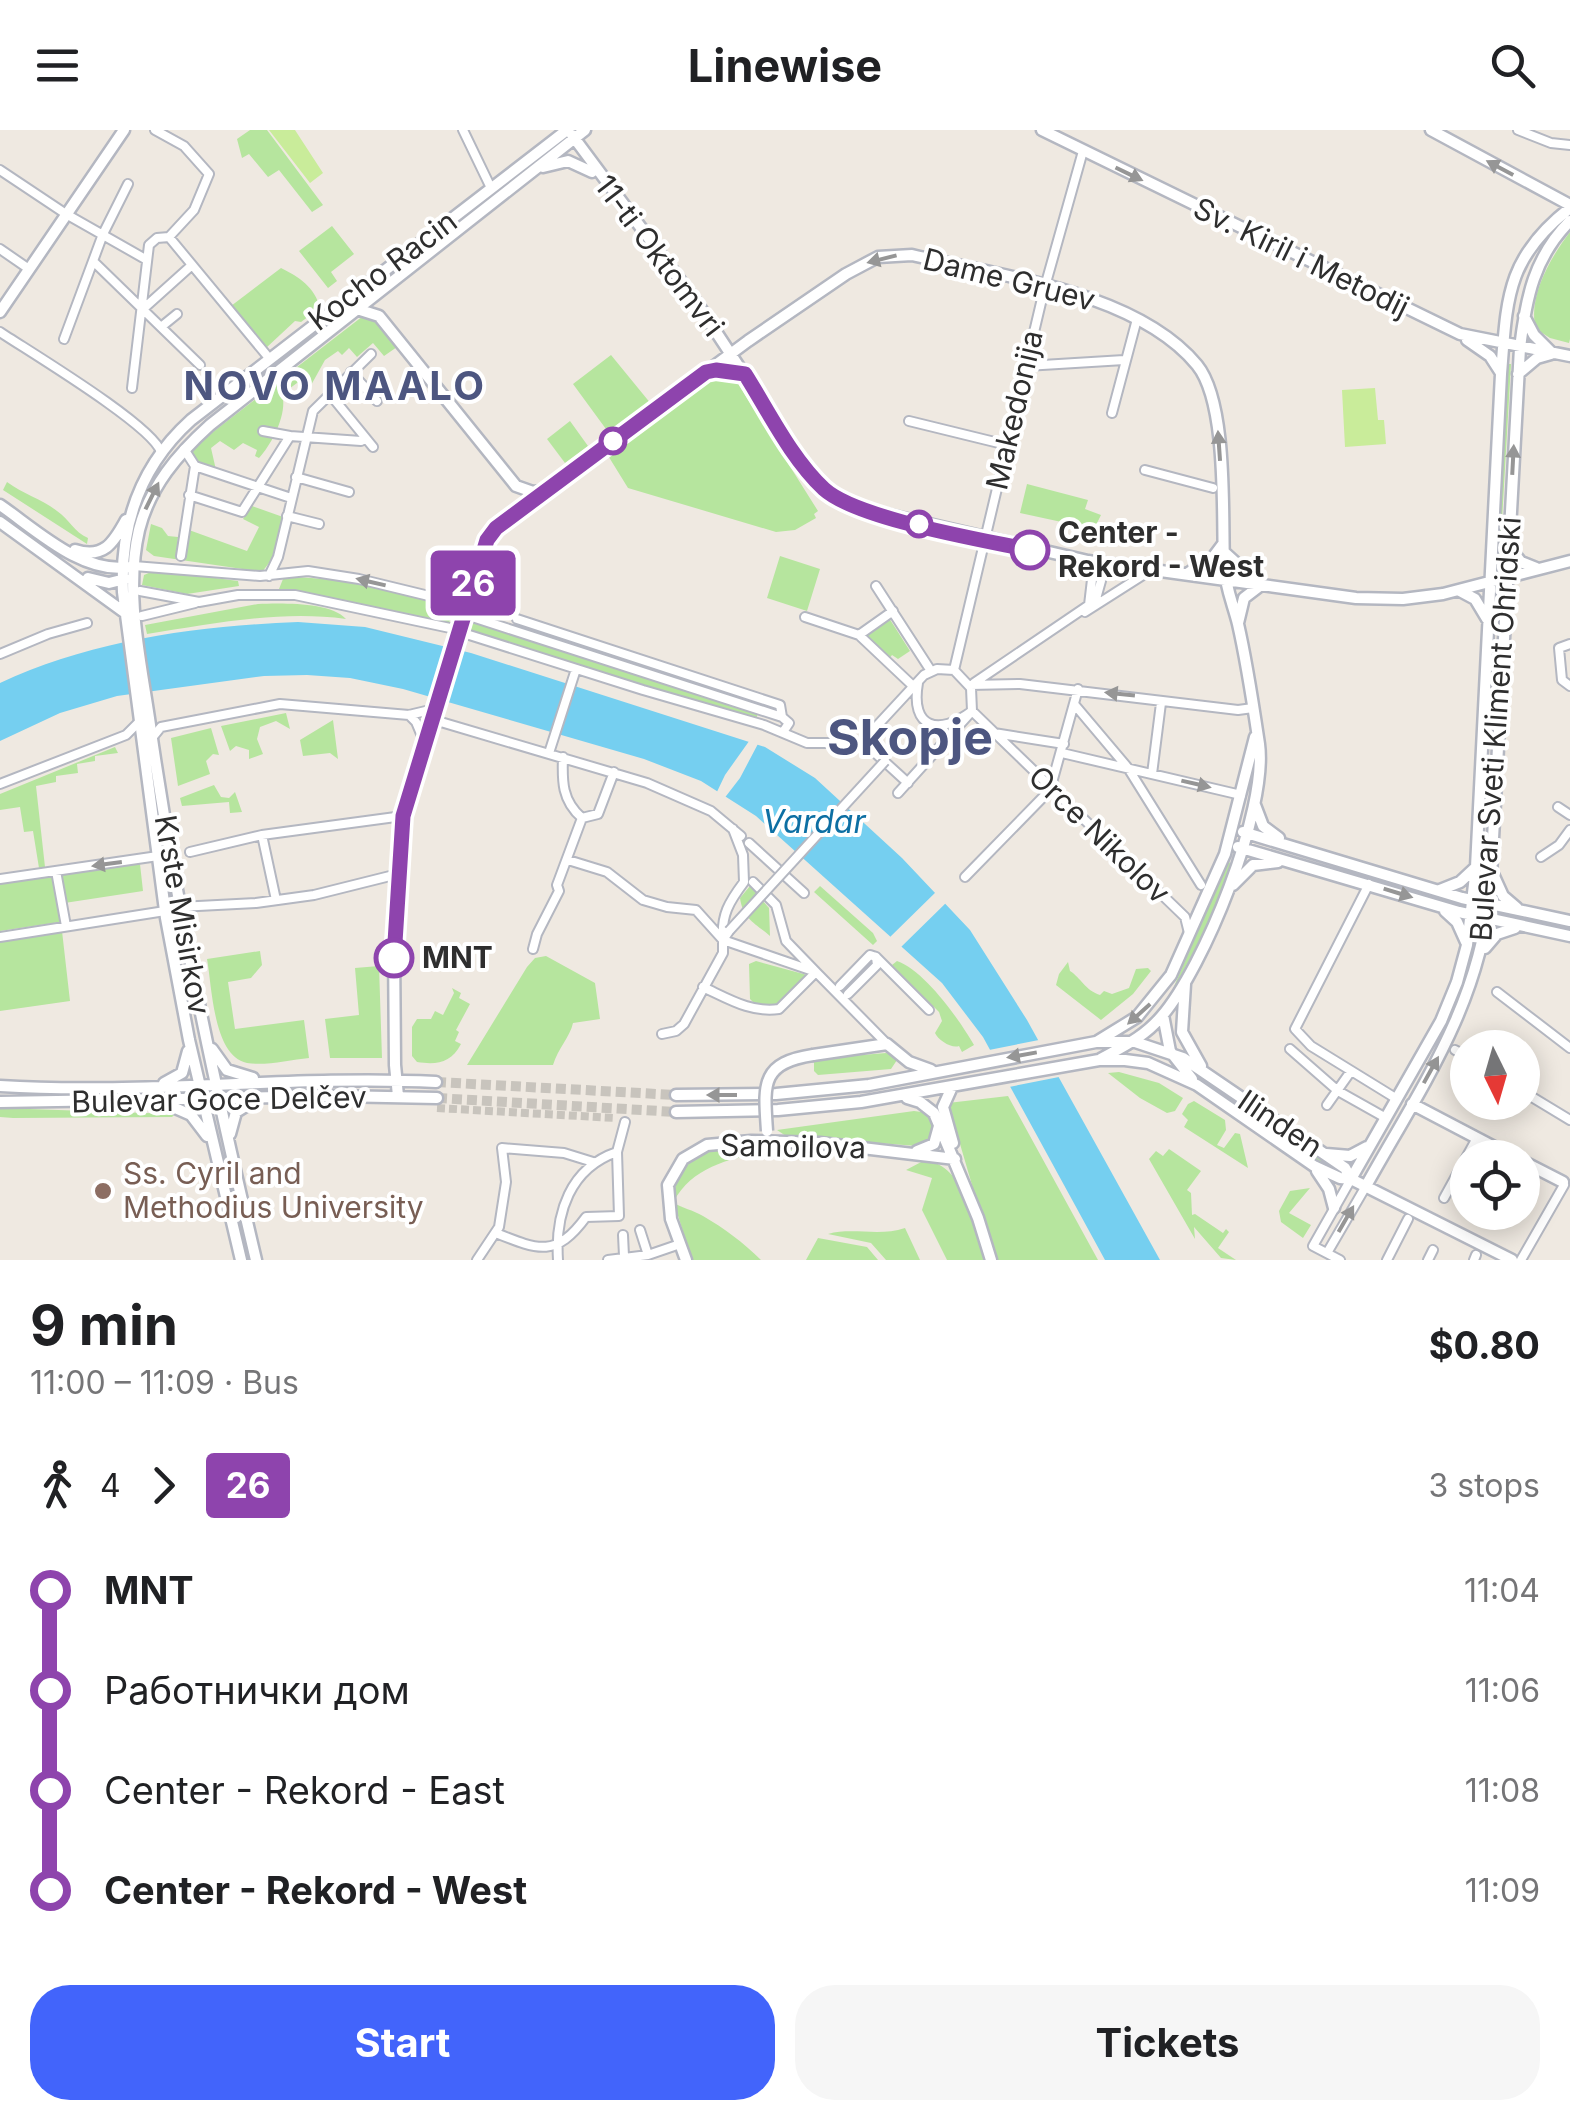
<!DOCTYPE html>
<html lang="en">
<head>
<meta charset="utf-8">
<style>
  body { margin:0; font-family:Inter,sans-serif; background:#f6f6f6; color:#202124; height:100vh; display:flex; flex-direction:column; font-size:38px; white-space:nowrap }
  * { box-sizing:border-box; margin:0 }
  p { font-size:32px; color:#757577 }
  .icon { flex:none; width:55px; height:55px; fill:none; stroke:currentColor; stroke-width:2; stroke-linecap:round; stroke-linejoin:round }
  .map { position:relative; height:1130px; overflow:hidden }
  .panel { display:flex; flex-direction:column; background:#fff; flex:1 }
  .panel>* { flex:none }
  .badge { padding:0 20px; border-radius:8px; font-size:35px; line-height:65px }
  .needle { width:65px; rotate:175deg }
  .controls { position:absolute; left:1450px; top:900px; display:grid; gap:20px }
  .controls a { display:grid; place-items:center; width:90px; height:90px; border-radius:50%; background:#fff; box-shadow:0 5px 25px #0003; font-size:50px }
  .map>.badge { position:absolute; translate:-50% -50%; box-shadow:0 0 0 5px #fff }
  .legs { display:flex; align-items:center; gap:15px; height:110px; padding:0 30px; font-size:32px }
  .legs p { margin-inline-start:auto }
  .head { display:flex; align-items:center; justify-content:space-between; height:170px; padding:0 30px }
  h1 { font-size:55px; font-weight:700; line-height:75px }
  .button { display:flex; gap:20px; margin-top:auto; padding:20px 30px }
  .button a { flex:1; height:115px; border-radius:40px; background:#4264fb; color:#fff; font-size:40px; font-weight:700; line-height:115px; text-align:center }
  .button a+a { background:#f6f6f6; color:#202124 }
  ul { padding:0 30px; list-style:none }
  li { display:flex; align-items:center; gap:35px; height:100px; font-size:38px }
  li i { display:grid; place-items:center; width:15px; height:100%; margin:0 12px; background:currentColor }
  li i::after { content:''; width:25px; height:25px; margin:-12px; border:8px solid; border-radius:50%; background:#fff }
  li p { margin-inline-start:auto }
  li:first-child i { background:linear-gradient(#0000 50%,currentColor 0) }
  li:last-child i { background:linear-gradient(currentColor 50%,#0000 0) }
  header { display:flex; justify-content:space-between; align-items:center; height:130px; padding:0 30px; background:#fff; font-size:45px; font-weight:700 }
  .map>svg:first-child { display:block }
  .green { fill:#b6e59e }
  .pitch { fill:#c9ec9a }
  .water { fill:#75cff0 }
  .pier { fill:#efe9e1 }
  .lines { fill:none; stroke-linecap:round; stroke-linejoin:round }
  .street-tunnel { stroke:#c8c4bd; stroke-width:8; stroke-dasharray:8 4; stroke-linecap:butt }
  .secondary-tunnel { stroke:#c8c4bd; stroke-width:10; stroke-dasharray:10 5; stroke-linecap:butt }
  .street-casing { stroke:#b4b7c1; stroke-width:12 }
  .secondary-casing { stroke:#b4b7c1; stroke-width:15 }
  .street { stroke:#fff; stroke-width:8 }
  .secondary { stroke:#fff; stroke-width:10 }
  .street-bridge-casing { stroke:#b4b7c1; stroke-width:12; stroke-linecap:butt }
  .secondary-bridge-casing { stroke:#b4b7c1; stroke-width:15; stroke-linecap:butt }
  .street-bridge { stroke:#fff; stroke-width:8 }
  .secondary-bridge { stroke:#fff; stroke-width:10 }
  .oneway { fill:#969696 }
  .line-1-casing { stroke:#fff; stroke-width:22 }
  .line-1 { stroke:#8e44ad; stroke-width:15 }
  .stop-1-dot { fill:#fff; stroke:#8e44ad; stroke-width:5 }
  .education-dot { fill:#8d6e63; stroke:#fff; stroke-width:4 }
  .labels { text-anchor:middle; stroke-width:8; stroke-linejoin:round; paint-order:stroke }
  .street-label { font-size:30px; fill:#2e2e2e; stroke:#fff }
  .stop-label { font-size:30px; font-weight:bold; fill:#2e2e2e; stroke:#fff; text-anchor:start }
  .education-label { font-size:30px; fill:#785e54; stroke:#fff; text-anchor:start }
  .water-label { font-size:32px; font-style:italic; fill:#0d6fa3; stroke:#fff }
  .district-label { font-size:40px; font-weight:bold; letter-spacing:2.5px; fill:#4d5680; stroke:#fff }
  .town-label { font-size:50px; font-weight:bold; fill:#4d5680; stroke:#fff }
</style>
</head>
<body>
<header><svg class="icon" aria-label="menu" viewBox="0 0 24 24"><path d="M4 6h16M4 12h16M4 18h16"/></svg>Linewise<svg class="icon" aria-label="search" viewBox="0 0 24 24"><circle cx="10" cy="10" r="6"/><path d="M15 15l6 6"/></svg></header>
<div class="map">
<svg width="1570" height="1130" viewBox="0 0 1570 1130">
  <rect width="100%" height="100%" fill="#efe9e1"/>
  <path class="green" d="M250 0H267L323 75 312 82 279 40 268 47 249 24 242 28 237 9Z
    M551 19 337 188 335 185Z
    M332 96 354 124 331 142 337 151 328 158 299 121Z
    M1570 102V209L1569 213 1550 208 1536 199C1527 167 1551 127 1570 102Z
    M281 138C299 147 315 157 320 178L301 192 295 191 266 218 231 176Z
    M363 186 374 188 397 217 384 226 373 213 357 227 349 218 342 225 338 221 325 230 310 257 297 253 282 264C288 283 272 314 259 328L255 326 257 320 243 313 234 320 220 311 211 318 216 340 196 333 190 326V321L209 305Z
    M611 225 656 280 614 310 573 254Z
    M1507 234H1511L1500 426 1496 427Z
    M721 244 735 249 818 381 814 384 816 388 795 400 776 402 628 358 607 324Z
    M570 291 588 316 565 333 547 309Z
    M7 352C23 364 42 369 57 381 69 389 74 402 88 408L87 414 3 360Z
    M1027 354 1088 370 1085 379 1101 385 1094 399 1020 383Z
    M252 376 283 387 272 429 262 442 154 426 146 420 151 394 162 398 168 406 178 407 176 426 186 427 189 400 247 421 259 397 243 389Z
    M780 426 820 439 807 481 767 468Z
    M156 440 238 451 239 456 187 464 142 455 144 445Z
    M296 447C340 449 414 460 452 483L447 500 277 464 283 449Z
    M258 474C281 473 331 472 346 489 279 480 213 494 147 504L145 495Z
    M470 481 761 572 756 590 465 501Z
    M889 488 910 521 898 529 892 525 889 529 865 505Z
    M286 583 290 599 276 591 260 597 257 609 263 624 249 629V620L236 616 230 621 221 596Z
    M333 590 338 629 330 623 303 626 300 610Z
    M211 598 219 625 213 624 206 631 210 644 178 656 171 608Z
    M115 617 118 623 95 626V631L77 634 78 643 56 646V652L36 656 45 737 39 738 33 701 24 702 20 677 0 680V664Z
    M214 655 221 667 229 668 235 662 242 682 230 683 229 672 182 676 180 668Z
    M1228 732 1234 734 1203 804 1169 868Z
    M140 734 143 761 58 774 60 792 0 801V754Z
    M750 756 769 778 770 806C755 793 743 789 740 768Z
    M820 756 873 803 877 811 873 815 814 762Z
    M62 801 70 871 0 881V811Z
    M260 821 262 835 251 848 228 852 235 899 304 890 309 928C290 930 265 936 247 933 213 926 212 856 207 829Z
    M546 826 595 853 600 889 573 893C570 907 558 918 553 935H467L527 837 535 828Z
    M756 831 807 845 775 875 755 874 750 869 749 834Z
    M897 831C925 841 959 889 974 915L962 922 959 916C952 919 938 910 935 903L942 891 939 882 892 835Z
    M1068 832 1070 841C1081 848 1085 860 1100 865L1104 861 1112 864 1129 858 1136 839 1148 838 1151 841 1133 864 1101 890 1056 855 1059 844Z
    M379 836 382 928H330L325 889 359 885 355 838Z
    M452 858 461 863 459 868 470 874 456 900 459 902 455 911 461 914C451 933 437 935 417 932L412 926V897L417 889H431L435 881 443 885 454 863Z
    M886 923 893 925 897 930 891 939 818 945 814 941V929Z
    M1184 934 1336 1039C1301 1030 1208 963 1184 934Z
    M1119 942 1159 953 1183 968 1175 981 1167 983 1140 968 1108 943Z
    M1008 966 1098 1130H994L948 973Z
    M1194 971 1225 990 1226 1000 1217 1015 1224 1018 1235 1003 1240 1004 1248 1038 1184 997 1188 990 1182 984 1188 974Z
    M0 978 175 984 172 987 13 988 0 987Z
    M914 981 929 983 935 997 931 1010 917 1016 786 1006 777 1000Z
    M751 1017 805 1021C760 1022 698 1026 674 1071 675 1022 711 1018 751 1017Z
    M1169 1019 1201 1041 1187 1060 1191 1063 1192 1085 1195 1084 1223 1103 1226 1099 1229 1102 1218 1118 1236 1130 1221 1128 1194 1097 1195 1109 1149 1029 1156 1021 1163 1026Z
    M925 1030C965 1035 976 1097 987 1130H947L922 1080 932 1048 906 1040Z
    M1310 1058 1289 1083 1311 1095 1303 1108 1281 1092 1279 1081 1290 1061Z
    M674 1073C682 1078 693 1080 703 1086 724 1098 744 1113 761 1130H692Z
    M905 1098 920 1130H886L871 1113 828 1104C853 1097 879 1107 905 1098Z
    M818 1108 867 1117 878 1130H806Z"/>
  <path class="pitch" d="M269 0H295L323 43 310 53Z
    M1375 258 1378 290H1384L1386 314 1345 317 1342 260Z"/>
  <path class="water" d="M298 492 365 497 471 523 765 617 815 648 902 728 970 800 1027 890 1160 1130H1105L983 907 942 853 756 686 701 651 644 629 403 559 350 548 307 545 264 546 117 566 60 583 0 611V553C92 510 197 496 298 492Z"/>
  <path class="pier" d="M752 607 760 610 740 648 723 670 715 666 725 645Z
    M940 758 950 769 899 819 888 809Z
    M1044 909 1064 946 1004 958 984 921Z"/>
  <g class="lines">
    <path class="street-tunnel" d="M437 978 615 988"/>
    <path class="secondary-tunnel" d="M436 952 676 965
      M437 968 676 982"/>
    <g class="street-casing">
      <path id="street" d="M463 0 491 58
        M1518 0 1551 13 1570 15
        M0 40 66 84 147 130
        M169 107 269 228
        M0 119 29 139
        M93 131 200 235
        M143 179 192 135
        M161 197 177 184
        M0 202C30 222 152 295 161 322
        M64 209 103 104 128 54
        M1026 236 1124 230
        M351 242 377 271
        M132 258 149 115 157 108 169 107 194 80 209 44 184 16 155 0
        M329 263 373 317
        M1112 283 1137 189
        M909 291 1007 315
        M263 301 290 306
        M184 319 195 336 291 368
        M1145 340 1213 358
        M296 347 349 362
        M189 365 242 382 290 306 361 311
        M287 386 319 394
        M181 426 195 336
        M134 436 260 446 308 441 359 449 466 475
        M269 446 278 427 313 281 371 224
        M876 456 931 541
        M140 461 199 472 238 465H295L450 498
        M1094 476 1101 451 1096 433
        M1085 482 1151 440
        M142 486 195 473
        M469 486 782 587
        M805 487 859 505 913 556
        M517 489 780 575 782 587 789 593 783 602
        M463 503 643 560 764 595 807 613H861L924 545 937 539 954 540 971 558 972 581 898 663
        M859 505 893 481
        M1570 514 1559 518 1562 550 1570 556
        M0 524 48 504 87 493
        M954 540 1044 160 1083 21
        M918 553C910 599 939 606 972 581L1185 787 1189 803
        M974 553 1089 475 1093 441
        M970 555 1020 554 1238 580 1253 578
        M1074 574 1128 638 1201 755
        M409 585 416 592 424 611
        M434 590 647 653 711 681 741 706
        M994 603 1064 614
        M152 608 161 597 280 574 409 585 434 579
        M862 611 908 653
        M549 623 576 539
        M1062 623 1241 665
        M563 627C562 651 562 671 582 688
        M1152 644 1161 573
        M0 654 126 605 141 590
        M1558 677 1570 685
        M582 688 598 684 614 642
        M262 705 276 770
        M749 713 804 763
        M190 722 262 705 403 686
        M1541 727 1559 715 1570 700
        M568 730 607 742 643 770 667 777 696 780 723 810 816 842 887 914
        M56 741 66 796
        M965 747 1050 660 1078 559
        M0 749 158 726
        M1369 754 1295 899 1311 916 1397 969
        M179 777 256 773 314 765 398 744
        M0 807 165 781
        M723 810C721 785 729 772 744 752L743 725 733 699
        M533 819 537 804 559 761 557 755 582 688
        M876 827 929 880
        M840 856 870 825 876 827
        M703 857C729 869 751 883 779 879L816 842 786 811 776 775 753 752
        M1497 862 1570 918
        M848 864 877 835 876 827
        M662 904 676 901 684 894 723 823V810L729 801
        M1290 919 1338 961 1386 988
        M1455 920 1468 927
        M1522 961 1570 990
        M1327 975 1351 941
        M1444 1068 1477 1008
        M640 1100 648 1125
        M496 1103C538 1120 556 1128 586 1087L619 1086 617 1022 625 992
        M623 1105 624 1126
        M1327 1123 1366 1056
        M477 1130 499 1097 506 1052 502 1018 564 1023 593 1032
        M558 1130C555 1083 570 1038 617 1022
        M608 1130 648 1125 680 1114
        M1340 1130 1313 1116 1351 1049
        M1387 1130 1408 1089
        M1428 1130 1433 1120
        M1474 1130 1476 1125
        M1521 1130 1564 1055"/>
    </g>
    <g class="secondary-casing">
      <path id="secondary" d="M1042 0 1460 204 1570 226
        M1431 0 1570 75
        M572 5 697 173 807 340 829 363 855 377 1088 431 1356 468 1403 469 1443 464 1570 431
        M543 37 568 31 592 42
        M357 179 379 186 516 356 533 362 542 361
        M0 182 124 0
        M1524 186 1534 205 1552 223
        M1467 210 1490 226 1501 243
        M712 241 745 244
        M1518 244 1537 228 1551 224
        M0 375C35 399 82 444 128 437
        M0 392 124 482
        M1509 417 1521 432 1536 438
        M75 420C103 429 113 414 126 390
        M1224 422 1257 452
        M1187 444 1214 426 1223 414
        M88 448 109 453 125 449
        M1460 461 1475 469 1487 489
        M1238 493 1244 468 1261 455
        M1255 675 1263 696 1279 708
        M1243 702 1462 768 1570 791
        M1238 717 1459 782 1570 806
        M1493 744 1503 766 1517 778
        M1233 755 1253 735 1278 732
        M1440 760 1460 752 1475 738
        M1445 781 1457 792 1466 812
        M1485 818 1497 804 1515 798
        M1185 854 1182 902 1201 936
        M1163 885 1170 921 1192 949
        M1098 911 1137 887 1171 845 1225 724 1255 607
        M212 919 227 940 253 948
        M813 925 887 914 909 932 931 940
        M164 953 182 943 188 921
        M0 956C145 965 291 945 436 952
        M952 957 943 977 953 1013
        M676 965 776 964 869 955 1096 912H1135L1183 928 1345 1038 1351 1049
        M398 966 395 935 394 814 403 686 487 410 511 387 748 211 846 144 878 127 912 125C1000 146 1137 162 1197 235 1228 273 1222 386 1224 435 1225 456 1233 474 1238 494 1247 533 1253 574 1259 614 1268 680 1204 838 1161 887 1143 908 1122 917 1099 930
        M907 968 920 972 934 983 978 1088 991 1130
        M0 972 336 966 437 968
        M166 974 191 985 207 1006
        M1412 974 1515 1028
        M676 982 778 980 861 972 1099 930H1125L1148 933 1197 955 1314 1036 1340 1048 1351 1049 1512 1130
        M230 1004 236 982 257 969
        M917 1021 934 1014 939 996
        M1326 1024 1350 1026 1367 1017
        M1522 1031 1563 1052
        M1317 1041 1329 1059 1334 1078
        M1351 1049 1441 891 1457 852 1467 815 1476 737 1501 244C1507 168 1506 128 1570 78
        M1366 1056C1420 959 1479 876 1490 763L1520 218C1526 168 1534 127 1570 91
        M241 1130 189 910 166 788 123 462C120 395 140 336 191 290L567 0
        M256 1130C214 953 176 776 150 595 141 531 124 464 139 400 150 356 178 324 210 295L585 0
        M686 1130 671 1089 668 1055 683 1029 707 1015 751 1011 820 1013 955 1029"/>
    </g>
    <use href="#street" class="street"/>
    <use href="#secondary" class="secondary"/>
    <g class="street-bridge-casing">
      <path id="street-bridge" d="M729 801 885 631"/>
    </g>
    <g class="secondary-bridge-casing">
      <path id="secondary-bridge" d="M767 1001C764 955 760 933 813 925"/>
    </g>
    <use href="#street-bridge" class="street-bridge"/>
    <use href="#secondary-bridge" class="secondary-bridge"/>
  </g>
  <defs><path id="oneway-solid" d="M-6-.8H1V-3.2L6.5 0L1 3.2V.8H-6Z" transform="scale(2.5)"/></defs>
  <g class="oneway">
    <use href="#oneway-solid" transform="translate(1500 38) rotate(-152)"/>
    <use href="#oneway-solid" transform="translate(1129 44) rotate(26)"/>
    <use href="#oneway-solid" transform="translate(882 129) rotate(166)"/>
    <use href="#oneway-solid" transform="translate(1219 316) rotate(-94)"/>
    <use href="#oneway-solid" transform="translate(1513 330) rotate(-87)"/>
    <use href="#oneway-solid" transform="translate(152 366) rotate(-64)"/>
    <use href="#oneway-solid" transform="translate(371 452) rotate(-167)"/>
    <use href="#oneway-solid" transform="translate(1120 564) rotate(-174)"/>
    <use href="#oneway-solid" transform="translate(1196 654) rotate(13)"/>
    <use href="#oneway-solid" transform="translate(107 734) rotate(172)"/>
    <use href="#oneway-solid" transform="translate(1398 763) rotate(17)"/>
    <use href="#oneway-solid" transform="translate(1139 884) rotate(138)"/>
    <use href="#oneway-solid" transform="translate(1022 925) rotate(170)"/>
    <use href="#oneway-solid" transform="translate(1431 940) rotate(-61)"/>
    <use href="#oneway-solid" transform="translate(722 965) rotate(180)"/>
    <use href="#oneway-solid" transform="translate(1346 1089) rotate(-60)"/>
  </g>
  <g class="lines">
    <g class="line-1-casing">
      <path id="line-1" d="M394 828 403 686 487 410 496 398 706 242 716 240 745 244C769 282 791 328 824 359 857 389 983 410 1030 420"/>
    </g>
    <use href="#line-1" class="line-1"/>
  </g>
  <g class="stop-1-dot">
    <circle cx="613" cy="311" r="12"/>
    <circle cx="919" cy="394" r="12"/>
    <circle cx="1030" cy="420" r="18"/>
    <circle cx="394" cy="828" r="18"/>
  </g>
  <circle class="education-dot" cx="103" cy="1061" r="10"/>
  <g class="labels">
    <g class="street-label">
      <text transform="translate(659 126) rotate(53)" y="10">11-ti Oktomvri</text>
      <text transform="translate(1301 128) rotate(26)" y="10">Sv. Kiril i Metodij</text>
      <text transform="translate(383 141) rotate(-37)" y="10">Kocho Racin</text>
      <text transform="translate(1009 150) rotate(14)" y="10">Dame Gruev</text>
      <text transform="translate(1015 280) rotate(-77)" y="10">Makedonija</text>
      <text transform="translate(1496 599) rotate(-86)" y="10">Bulevar Sveti Kliment Ohridski</text>
      <text transform="translate(1099 705) rotate(44)" y="10">Orce Nikolov</text>
      <text transform="translate(182 785) rotate(80)" y="10">Krste Misirkov</text>
      <text transform="translate(219 970) rotate(-1)" y="10">Bulevar Goce Delčev</text>
      <text transform="translate(1280 994) rotate(34)" y="10">Ilinden</text>
      <text transform="translate(793 1017) rotate(1)" y="10">Samoilova</text>
    </g>
    <g class="stop-label">
      <text x="1058" y="413">Center -<tspan x="1058" dy="34">Rekord - West</tspan></text>
      <text x="422" y="838">MNT</text>
    </g>
    <g class="education-label">
      <text x="123" y="1054">Ss. Cyril and<tspan x="123" dy="34">Methodius University</tspan></text>
    </g>
    <g class="water-label">
      <text x="814" y="703">Vardar</text>
    </g>
    <g class="district-label">
      <text x="335" y="270">NOVO MAALO</text>
    </g>
    <g class="town-label">
      <text x="910" y="625">Skopje</text>
    </g>
  </g>
</svg>
<div class="controls">
<a><svg class="needle" viewBox="-14 -14 28 28"><path d="M0-13l5 13h-10z" fill="#e53935"/><path d="M0 13l5-13h-10z" fill="#757577"/></svg></a>
<a><svg class="icon" aria-label="locate" viewBox="0 0 24 24"><circle cx="12" cy="12" r="6"/><path d="M12 2v4M12 18v4M2 12h4M18 12h4"/></svg></a>
</div>
<b class="badge" style="left:473px;top:453px;background:#8e44ad;color:#fff">26</b>
</div>
<section class="panel">
<div class="head"><div><h1>9 min</h1><p>11:00 – 11:09 · Bus</p></div><b>$0.80</b></div>
<div class="legs"><svg class="icon" aria-label="walk" viewBox="0 0 24 24"><circle cx="13" cy="4" r="2"/><path d="M13 8l-2 6 4 7M11 14l-3 7M7 12l3-4h3l4 4"/></svg>4<svg class="icon" aria-label="forward" viewBox="0 0 24 24"><path d="M9 5l7 7-7 7"/></svg><b class="badge" style="background:#8e44ad;color:#fff">26</b><p>3 stops</p></div>
<ul>
<li><i style="color:#8e44ad"></i><b>MNT</b><p>11:04</p></li>
<li><i style="color:#8e44ad"></i><span>Работнички дом</span><p>11:06</p></li>
<li><i style="color:#8e44ad"></i><span>Center - Rekord - East</span><p>11:08</p></li>
<li><i style="color:#8e44ad"></i><b>Center - Rekord - West</b><p>11:09</p></li>
</ul>
<div class="button"><a>Start</a><a>Tickets</a></div>
</section>
</body>
</html>
